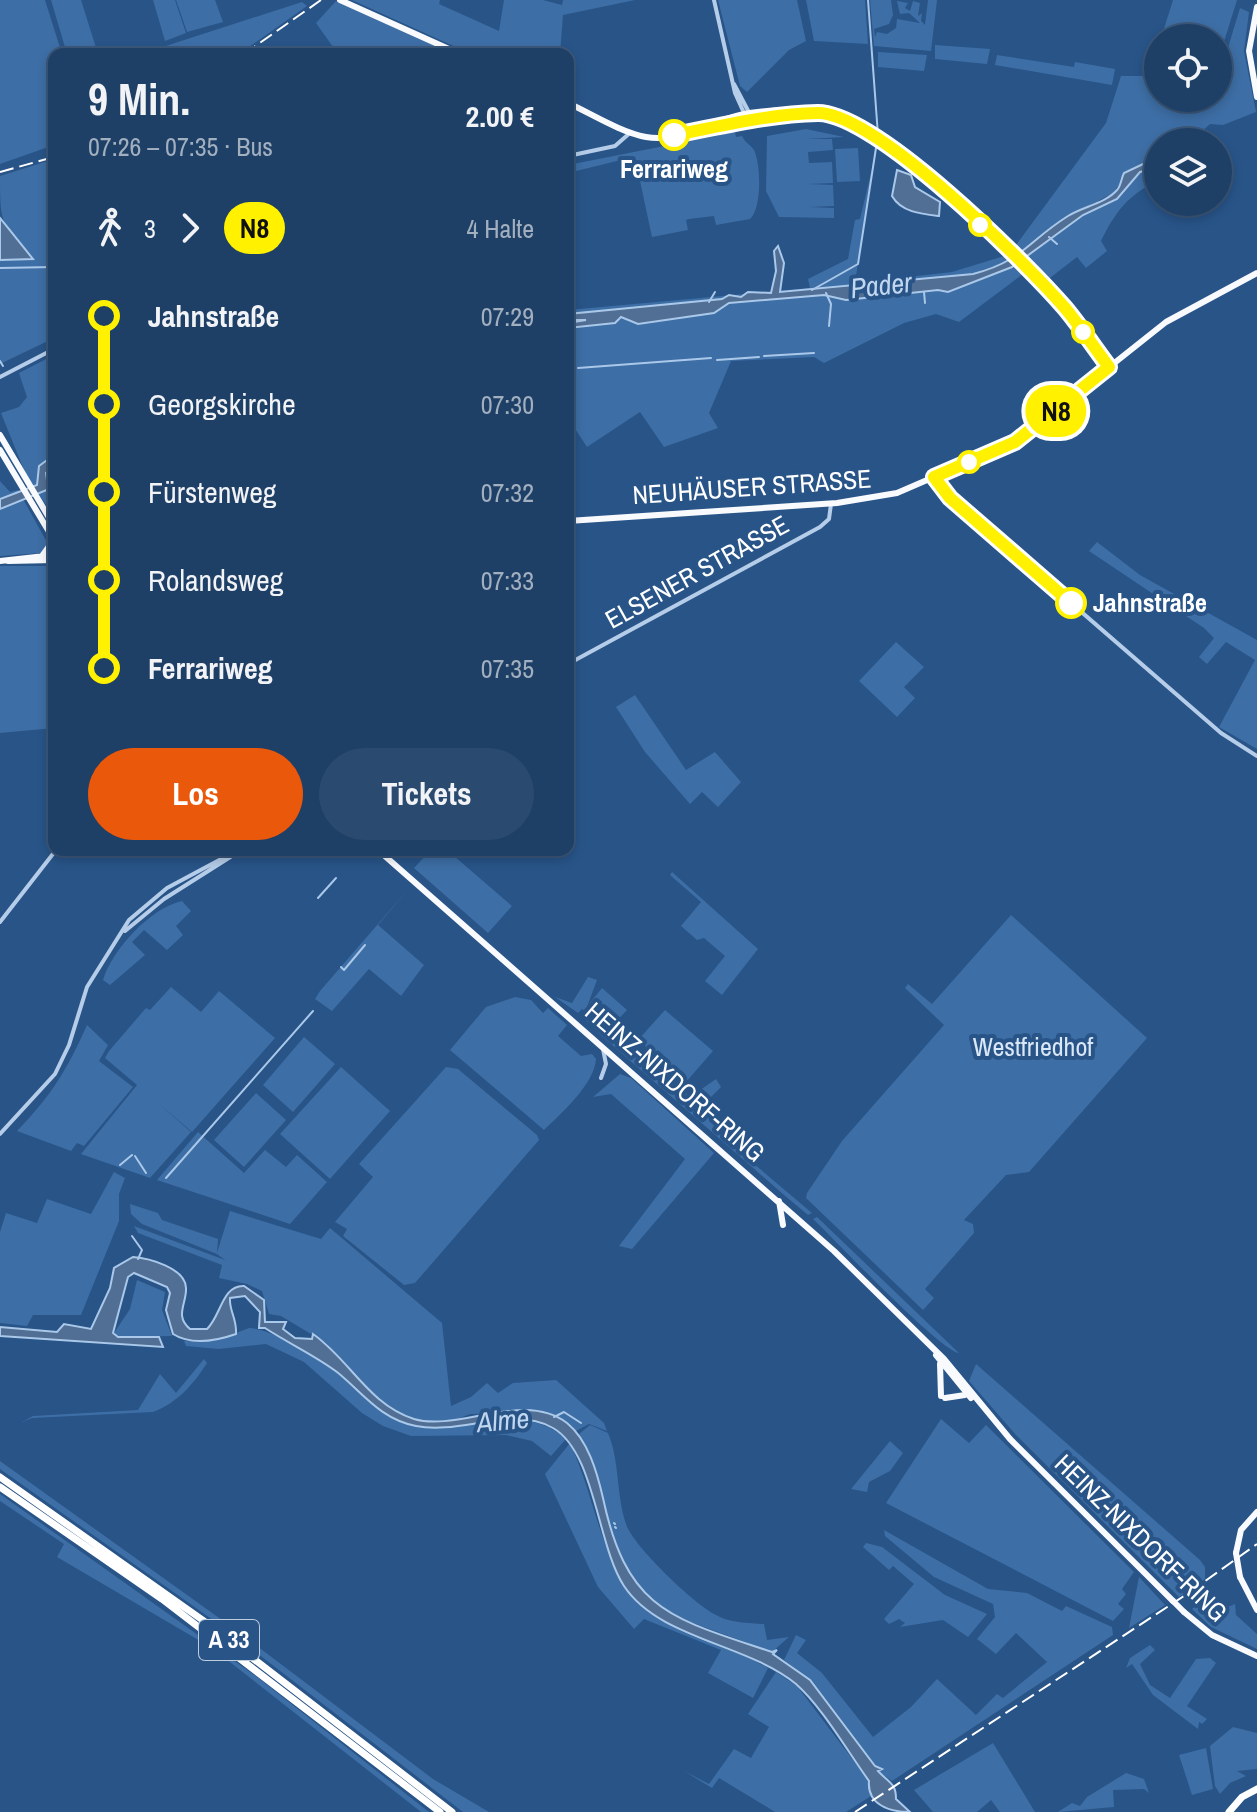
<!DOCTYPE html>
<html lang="de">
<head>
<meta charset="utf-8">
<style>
  body { margin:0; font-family:"Archivo Narrow",sans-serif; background:#2b4a6f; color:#f1f3f6; height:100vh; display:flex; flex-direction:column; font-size:30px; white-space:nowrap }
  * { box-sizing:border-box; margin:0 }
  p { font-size:26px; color:#a1afbf }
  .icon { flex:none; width:44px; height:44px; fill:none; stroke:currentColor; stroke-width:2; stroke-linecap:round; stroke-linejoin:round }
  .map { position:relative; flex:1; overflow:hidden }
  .panel { position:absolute; left:48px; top:48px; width:526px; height:808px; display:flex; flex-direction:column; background:#1e3f66; border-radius:16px; box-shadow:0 4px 12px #0003,0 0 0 2px #3c587a }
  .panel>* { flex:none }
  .badge { padding:0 16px; border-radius:26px; font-size:28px; line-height:52px }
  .buttons { position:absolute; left:1144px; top:24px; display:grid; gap:16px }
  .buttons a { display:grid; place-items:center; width:88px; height:88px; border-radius:50%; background:#1e3f66; box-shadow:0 4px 12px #0003,0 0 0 2px #3c587a; font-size:40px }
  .map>.badge { position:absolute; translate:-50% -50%; box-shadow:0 0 0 4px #fff }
  .legs { display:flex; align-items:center; gap:12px; height:88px; padding:0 40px; font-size:26px }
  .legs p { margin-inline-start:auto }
  .head { display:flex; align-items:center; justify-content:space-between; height:136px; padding:0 40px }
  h1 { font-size:44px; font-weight:700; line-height:60px }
  .action { display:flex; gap:16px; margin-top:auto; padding:16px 40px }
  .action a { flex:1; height:92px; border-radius:48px; background:#ea580c; color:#fff; font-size:32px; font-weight:700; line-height:92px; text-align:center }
  .action a+a { background:#2b4a6f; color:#f1f3f6 }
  ul { padding:0 40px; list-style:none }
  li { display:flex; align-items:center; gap:28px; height:88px; font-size:30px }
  li i { display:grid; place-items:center; width:12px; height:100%; margin:0 10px; background:currentColor }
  li i::after { content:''; width:20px; height:20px; margin:-10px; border:6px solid; border-radius:50%; background:#1e3f66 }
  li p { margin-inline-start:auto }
  li:first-child i { background:linear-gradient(#0000 50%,currentColor 0) }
  li:last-child i { background:linear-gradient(currentColor 50%,#0000 0) }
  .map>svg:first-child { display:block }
  .green { fill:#3d6ea5 }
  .water { fill:#516f94; stroke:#aac8e9; stroke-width:2 }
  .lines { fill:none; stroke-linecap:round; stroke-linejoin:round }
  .stream { stroke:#aac8e9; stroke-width:2 }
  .minor { stroke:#b5cde9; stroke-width:4 }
  .major { stroke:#f8fafe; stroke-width:6 }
  .highway { stroke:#fff; stroke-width:7 }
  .rail { stroke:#fff; stroke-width:2; stroke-dasharray:14 6; stroke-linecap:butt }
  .major-bridge { stroke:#f8fafe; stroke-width:6 }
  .line-1-casing { stroke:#fff; stroke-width:18 }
  .line-1 { stroke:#fff100; stroke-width:12 }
  .stop-1-dot { fill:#fff; stroke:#fff100; stroke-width:4 }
  .labels { text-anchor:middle; stroke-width:8; stroke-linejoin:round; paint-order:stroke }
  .shield { fill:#285488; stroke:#beccdb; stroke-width:2 }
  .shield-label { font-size:24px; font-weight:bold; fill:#fff }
  .stop-label { font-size:26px; font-weight:bold; fill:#fff; stroke:#285488 }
  .street-label { font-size:26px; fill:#fff; stroke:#285488 }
  .park-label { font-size:26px; fill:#d9e7f7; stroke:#285488 }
  .water-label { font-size:28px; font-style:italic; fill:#c1d7f0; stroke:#285488 }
</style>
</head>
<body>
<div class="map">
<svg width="1257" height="1812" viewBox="0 0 1257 1812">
  <rect width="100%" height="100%" fill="#285488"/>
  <path class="green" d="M0 0H45L62 54H54V145L0 164Z
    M51 0H81L98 54H67Z
    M153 0H175L186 33 165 41Z
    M176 0H215L223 22 187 32Z
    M352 0H440L439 4 499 31 504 0H543L562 5 563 0H635L563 15 560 54H471Z
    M718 0H797L806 41 789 50 747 92 740 86Z
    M806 0H865L868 44 814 41Z
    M870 0H891L893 15 889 24 874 29 875 37 877 32 887 34 896 28 897 19 920 23 909 13 900 14 897 1 908 3 905 8 910 11 913 1 920 3 918 16 922 13 921 21 925 25 928 0H937L931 51 874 46Z
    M1173 0H1237L1218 61V38H1161Z
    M336 1 455 54H338L316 23Z
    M302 2 307 6 239 54H141Z
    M1240 8 1249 12 1244 51 1256 112 1223 125 1210 124 1190 142H1158V157L1130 170 1113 193 1054 225 1020 255 1016 245 1106 123 1121 76H1150L1158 49V98H1218V68L1223 64Z
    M935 45 990 49 987 64 935 59Z
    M878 52 927 55 924 71 878 67Z
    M997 55 1074 67 1075 62 1115 69 1112 85 995 65Z
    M806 129 844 137 807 139H832L833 150 808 152 809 163 832 162 833 183 809 184 833 185 834 206 810 207 834 208V218L779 217 766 191 767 136Z
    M735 132 736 137 742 136C745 143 750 144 754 150 761 165 762 208 750 219L716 225 714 216 689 219 686 220 688 230 652 237 637 167 628 168 625 159 568 173V165Z
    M858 148 860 181 837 182 835 149Z
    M54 159V338L0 364V260L33 258C2 219 0 230 0 176Z
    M1158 165V180C1128 196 1117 209 1101 241L1107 251 1086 268 1077 257 1046 281 1023 259C1042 244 1061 230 1080 217 1107 199 1118 200 1141 172L1145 174Z
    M872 169 855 283 952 272 1004 256 1023 274 959 322 936 314 904 323 824 363 814 357 731 361 709 413 718 428 664 447 640 412 587 447 568 418V310L810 288 808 279 848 259 855 220 860 219Z
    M54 355V455L39 466 46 472 54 466V517L26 475 1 413 19 407 27 397 19 373Z
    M0 481 10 492 18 490 48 544 41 553 0 556Z
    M1097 542 1140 575 1257 640V749L1219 727 1255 660 1226 642 1207 664 1199 657 1214 638 1204 628 1089 551Z
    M0 566H54V728L0 733Z
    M896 642 924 667 904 687 915 698 897 717 859 681Z
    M635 695 686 770 715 752 741 782 718 807 702 792 690 804 645 752 616 707Z
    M431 850H447L512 906 488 933 414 868Z
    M672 872 758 949 722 995 705 981 725 956 704 938 697 940 681 926 701 902 670 875Z
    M410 887 378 925 424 965 401 996 369 969 332 1011 315 999 320 991Z
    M182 901 191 911 176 926 183 935 167 950 144 930 132 942 145 955 110 985 103 980C112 950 150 908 182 901Z
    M1011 915 1147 1038 1029 1172 1006 1175 964 1220 973 1224 974 1233 925 1289 934 1298 923 1310 806 1198 807 1193 842 1141 944 1025 905 988 908 984 932 1004Z
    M588 977 597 980 587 1007 690 1097 716 1079 721 1087 706 1102 705 1113 753 1163 812 1213 808 1215 784 1195 603 1037 581 1016 585 1011 582 1009 578 1013 555 997 572 1003Z
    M171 987 201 1012 219 991 275 1038 192 1132 158 1103 191 1132 150 1178 81 1154 137 1085 105 1058 109 1051 146 1008 150 1010Z
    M602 988 627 1010 613 1025 589 1004Z
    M515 997 531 1000 543 1013 548 1008 567 1025 558 1036 581 1056 592 1054 596 1059C595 1083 561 1114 544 1130L450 1050 486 1007Z
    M665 1010 713 1051 686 1082 638 1040Z
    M87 1025 108 1045 99 1061 133 1087 84 1146 77 1143 71 1151 17 1131C51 1096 67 1070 87 1025Z
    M304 1037 335 1064 293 1112 263 1085Z
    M341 1067 390 1111 330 1179 280 1134Z
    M446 1067 458 1069 537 1135 539 1140 415 1283 404 1285 343 1236 347 1229 335 1222 373 1177 359 1164Z
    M620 1074 631 1078 714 1153 632 1249 619 1246 685 1159 611 1094 593 1097Z
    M256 1093 286 1120 244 1167 214 1140Z
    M198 1132 244 1173 265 1150 286 1167 297 1155 327 1182 290 1224 157 1180Z
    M114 1172 125 1178 119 1194V1221L81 1315H33L27 1326 0 1323V1232L6 1213 37 1223 47 1199 91 1214Z
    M130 1204 158 1213 162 1220 218 1239 217 1253 230 1211 321 1239 330 1228 442 1323 451 1406 471 1397 487 1383 498 1393 513 1383 556 1380 604 1423 607 1431 589 1424 576 1431 547 1413 470 1414 450 1422 418 1420 402 1415 375 1399 326 1343 281 1316 269 1314 262 1291 247 1284 219 1278 222 1265 138 1233 134 1226 225 1260 217 1254 142 1224 131 1214Z
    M817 1217 959 1353C939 1350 836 1241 813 1219Z
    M137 1280 165 1292 162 1310 172 1336 118 1337 114 1333 130 1309Z
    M249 1328C271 1328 316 1357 336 1371 360 1389 374 1412 405 1423 457 1441 521 1397 566 1439L551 1456 532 1441 506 1435 411 1436 383 1426 362 1413 304 1362 266 1344 219 1349 186 1346 184 1341 218 1340Z
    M204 1359 207 1363C193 1385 177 1403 153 1412L32 1418 22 1422 33 1416 138 1410 160 1374 176 1393Z
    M976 1364 1200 1560 1205 1567V1579L1179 1597 1016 1435 969 1381Z
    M941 1419 969 1443 986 1425 1134 1572 1122 1589 1126 1594 1118 1604 1124 1609 1113 1621 886 1503Z
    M590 1425 608 1433C620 1462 616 1494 626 1524 633 1546 694 1604 716 1615 730 1623 749 1623 764 1624L767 1640 789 1637 772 1652 671 1615 631 1580 610 1528 599 1480 579 1434Z
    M890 1441 903 1453 890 1471 869 1482 867 1492 851 1489Z
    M570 1443C605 1519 598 1590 683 1632 711 1645 742 1652 768 1668L753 1698 708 1673 721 1650 644 1619 634 1629 598 1587 545 1474Z
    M0 1461 229 1625 433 1779 489 1812H463L227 1630 0 1469Z
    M0 1494 257 1677 429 1812H421L212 1648 57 1557 64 1544 0 1501Z
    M884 1530 988 1589 1027 1593 1062 1611 1066 1606 1112 1627 1113 1635 892 1781 878 1771 881 1769 875 1766 810 1680 784 1660 796 1635 806 1640 797 1653 822 1673 873 1737 911 1707 937 1679 976 1715 997 1694 1003 1698 1047 1662 1016 1633 996 1654 977 1639 995 1617 993 1604 934 1577 885 1536Z
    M866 1543 882 1547 945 1595 987 1614 968 1637 943 1620 900 1627 905 1623 899 1619 889 1624 884 1619 914 1584 893 1566 889 1570 863 1547Z
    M1139 1577 1165 1605 1129 1628Z
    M1206 1598 1223 1609 1235 1604 1236 1615 1257 1634V1649L1211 1627 1192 1609Z
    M1150 1645 1155 1650 1140 1664 1150 1685 1170 1698 1196 1659 1210 1658 1216 1663 1187 1706 1207 1719 1202 1724 1199 1722 1198 1729 1153 1695 1132 1664 1126 1668 1130 1658Z
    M776 1672 797 1686 869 1781 871 1796 846 1812H775L719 1778 712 1788 684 1771 709 1784 734 1749 751 1758 769 1727 748 1714Z
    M1233 1727 1257 1733V1769L1237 1771 1246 1776 1230 1783 1220 1794 1215 1786 1210 1746Z
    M993 1743 1035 1812H1000L991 1800 977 1812H933L914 1790Z
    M1206 1748 1213 1789 1192 1795 1179 1755Z
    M1126 1773 1144 1779 1149 1793 1144 1789 1113 1790 1114 1807 1058 1812 1072 1803 1080 1806 1087 1797Z"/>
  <path class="water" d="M1158 157 1157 168 1140 172 1117 199 1083 215 1012 267 948 292 938 290 846 300 824 295 729 303 714 313 638 324 621 317 615 323 568 328V323L586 320H568V314L722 299 729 295 741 297 748 292 771 293 776 271 774 251 778 246 784 263 780 292 973 274C1023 261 1028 241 1068 216 1082 207 1106 203 1117 190 1121 186 1121 179 1124 173Z
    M897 170 911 175 915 187 940 202 939 216C921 214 901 212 892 196Z
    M0 218 33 259 0 260Z
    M54 455V466L46 473 47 480 54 479V487L0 509V499L37 485 39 466Z
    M133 1257C148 1258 186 1268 186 1288 187 1303 174 1316 190 1329H207C221 1316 222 1285 244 1286L264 1300 265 1322H286L283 1329 295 1338 312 1339 313 1334C350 1360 368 1404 414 1419 458 1432 524 1390 567 1423 588 1440 597 1472 603 1498 627 1611 671 1618 772 1652L777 1650 773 1654 810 1680 875 1766 882 1769 878 1771C889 1783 896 1783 896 1799L910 1812C890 1812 867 1805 869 1781 848 1752 822 1707 796 1684 748 1644 659 1639 624 1586 597 1545 595 1452 553 1428 512 1405 461 1435 416 1426 380 1419 363 1393 337 1372 316 1356 288 1343 265 1328H259L260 1312 245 1296 230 1298C229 1311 237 1318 236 1334 216 1341 192 1346 173 1334L166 1310 170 1293 167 1287 134 1273 128 1277 113 1333 118 1337H159L163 1347 0 1336V1327L57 1332 64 1324 91 1329 110 1288 114 1268Z"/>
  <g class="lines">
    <path class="stream" d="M1049 237 1057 244
      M0 268 54 267
      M812 290 858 264 878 135 868 0
      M924 292 925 303
      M826 293 831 304 829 326
      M709 302 715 292
      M764 356 814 353
      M717 360 759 357
      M0 361 3 366
      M578 368 711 358
      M318 898 336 878
      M341 967 344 970 365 945
      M135 1156 146 1173
      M120 1165 132 1155
      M166 1178 313 1011
      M132 1236 142 1250 138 1259
      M554 1417 564 1412 581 1423
      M614 1523 615 1524
      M615 1527 616 1528"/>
    <path class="minor" d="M714 0 735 93 744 113
      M734 84 753 120
      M568 156 615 146 631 132
      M0 377 54 349
      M934 477 950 498 1221 733 1257 756
      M568 664 820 527 829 519 831 504
      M0 922 56 850
      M125 931 164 899 235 854
      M601 1078 606 1064 603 1049
      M0 1134 55 1074 69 1045 87 987 129 920 167 888 238 850"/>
    <path class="major" d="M340 0 460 54
      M1257 7 1249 51 1257 97
      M568 103C592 114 620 132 646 137 678 143 710 122 740 115 757 111 777 110 795 110 890 110 1055 292 1109 367
      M720 124 796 114
      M0 435 54 526
      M0 450 54 540
      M568 521 837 503 897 493 1015 442 1166 322 1257 273
      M42 556 50 545 49 534
      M0 561 54 555
      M8 561 54 560
      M378 850 834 1251 944 1359 1010 1439 1173 1601
      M779 1201 783 1225
      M936 1355 971 1398
      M940 1364 941 1396
      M945 1398 965 1395
      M1236 1553 1241 1530 1257 1512
      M1240 1577 1257 1610
      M1184 1612 1212 1635 1257 1656"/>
    <path class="highway" d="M0 1477 211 1626 452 1812
      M0 1487 162 1599 440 1812
      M1229 1812 1242 1797 1257 1789"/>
    <path class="rail" d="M244 54 321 0
      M0 172 54 157
      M855 1812 1187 1594 1257 1544"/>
    <path class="major-bridge" d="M1236 1553 1240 1577
      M1173 1601 1184 1612"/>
  </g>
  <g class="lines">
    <g class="line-1-casing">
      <path id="line-1" d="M674 135C722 126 769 114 818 113 876 113 1025 262 1065 308 1080 326 1094 347 1109 367L1015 442 934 477 950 498 1071 603"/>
    </g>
    <use href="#line-1" class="line-1"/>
  </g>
  <g class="stop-1-dot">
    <circle cx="674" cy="135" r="14"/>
    <circle cx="980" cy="225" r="10"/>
    <circle cx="1083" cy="332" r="10"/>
    <circle cx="969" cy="462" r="10"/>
    <circle cx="1071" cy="603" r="14"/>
  </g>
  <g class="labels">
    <rect class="shield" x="199" y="1620" width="60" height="40" rx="6"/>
    <g class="shield-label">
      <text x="229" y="1648">A 33</text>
    </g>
    <g class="stop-label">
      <text x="674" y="178">Ferrariweg</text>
      <text x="1093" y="612" text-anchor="start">Jahnstraße</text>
    </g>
    <g class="street-label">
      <text transform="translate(752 487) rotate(-4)" y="9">NEUHÄUSER STRASSE</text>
      <text transform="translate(697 572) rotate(-29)" y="9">ELSENER STRASSE</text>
      <text transform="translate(675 1082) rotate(41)" y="9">HEINZ-NIXDORF-RING</text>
      <text transform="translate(1141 1538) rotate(44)" y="9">HEINZ-NIXDORF-RING</text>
    </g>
    <g class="park-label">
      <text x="1033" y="1056">Westfriedhof</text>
    </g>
    <g class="water-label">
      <text transform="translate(881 285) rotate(-6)" y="10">Pader</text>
      <text transform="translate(503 1420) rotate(-5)" y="10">Alme</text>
    </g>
  </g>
</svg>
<div class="buttons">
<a><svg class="icon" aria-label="locate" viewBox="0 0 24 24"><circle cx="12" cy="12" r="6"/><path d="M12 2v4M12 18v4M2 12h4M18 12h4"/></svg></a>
<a><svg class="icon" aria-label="layers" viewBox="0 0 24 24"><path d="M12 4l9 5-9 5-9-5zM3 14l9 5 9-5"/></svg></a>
</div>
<b class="badge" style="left:1056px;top:411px;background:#fff100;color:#111">N8</b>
<section class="panel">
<div class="head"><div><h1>9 Min.</h1><p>07:26 – 07:35 · Bus</p></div><b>2.00 €</b></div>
<div class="legs"><svg class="icon" aria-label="walk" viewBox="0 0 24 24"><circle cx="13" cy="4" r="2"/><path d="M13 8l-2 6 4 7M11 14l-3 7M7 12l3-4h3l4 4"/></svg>3<svg class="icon" aria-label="forward" viewBox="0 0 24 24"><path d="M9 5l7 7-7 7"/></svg><b class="badge" style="background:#fff100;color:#111">N8</b><p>4 Halte</p></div>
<ul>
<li><i style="color:#fff100"></i><b>Jahnstraße</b><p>07:29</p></li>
<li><i style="color:#fff100"></i><span>Georgskirche</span><p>07:30</p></li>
<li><i style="color:#fff100"></i><span>Fürstenweg</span><p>07:32</p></li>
<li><i style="color:#fff100"></i><span>Rolandsweg</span><p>07:33</p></li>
<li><i style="color:#fff100"></i><b>Ferrariweg</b><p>07:35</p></li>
</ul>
<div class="action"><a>Los</a><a>Tickets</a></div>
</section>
</div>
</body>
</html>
